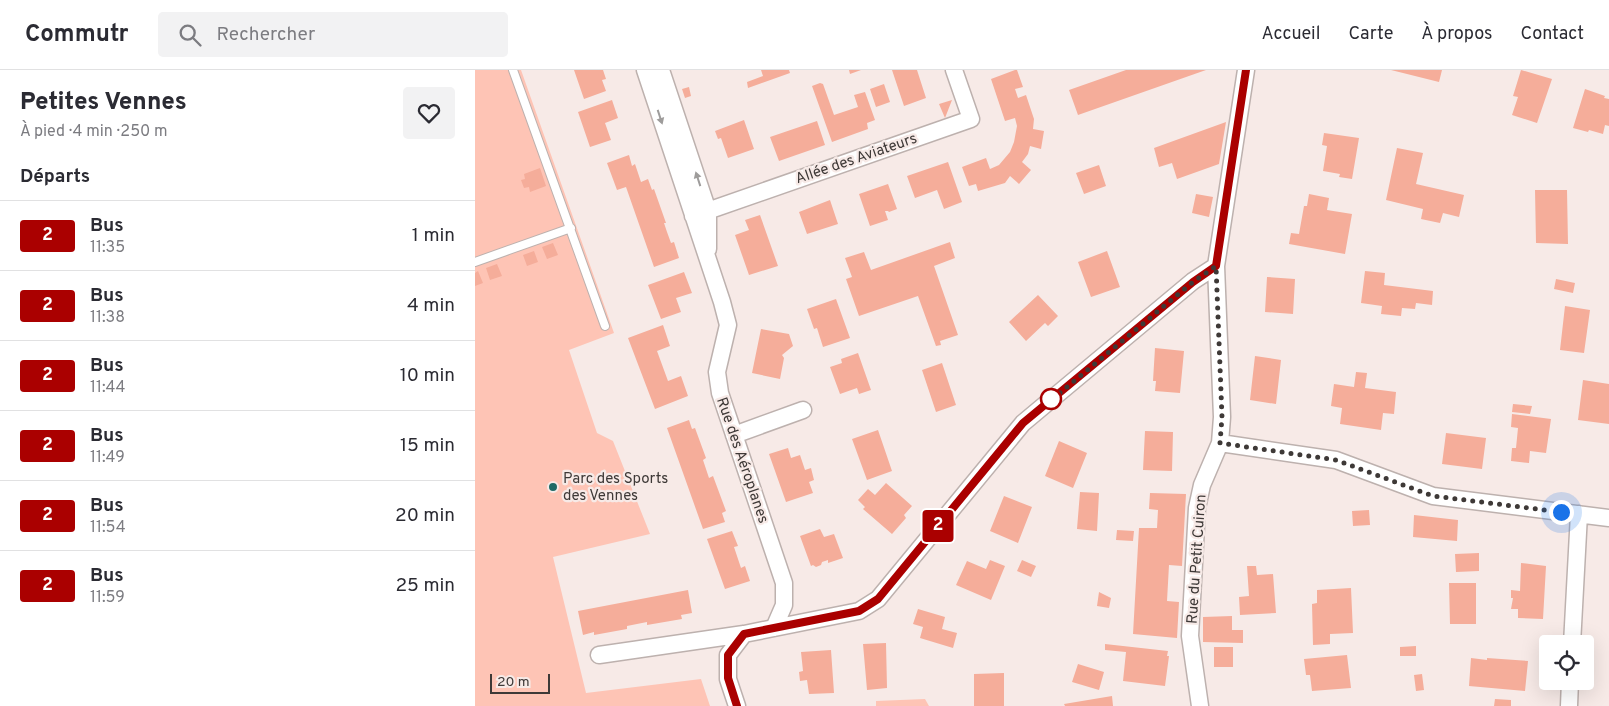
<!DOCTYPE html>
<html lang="fr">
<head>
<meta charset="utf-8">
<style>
  body { margin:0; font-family:Overpass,sans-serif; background:#f2f2f3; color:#2b2b33; height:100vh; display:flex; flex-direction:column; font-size:19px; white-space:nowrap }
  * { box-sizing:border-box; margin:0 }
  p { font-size:16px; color:#7c7c81 }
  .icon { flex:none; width:28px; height:28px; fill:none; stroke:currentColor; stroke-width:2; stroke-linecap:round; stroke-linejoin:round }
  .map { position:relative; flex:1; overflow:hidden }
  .drawer { display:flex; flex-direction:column; background:#fff; width:475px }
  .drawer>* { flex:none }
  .badge { padding:0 10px; border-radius:4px; font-size:18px; line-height:32px }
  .tools { position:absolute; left:1064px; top:565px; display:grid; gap:10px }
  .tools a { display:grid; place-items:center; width:55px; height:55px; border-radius:5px; background:#fff; box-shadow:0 5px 20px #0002; font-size:25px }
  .scale { position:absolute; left:15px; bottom:12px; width:60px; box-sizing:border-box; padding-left:5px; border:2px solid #3e3937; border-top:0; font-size:14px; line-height:18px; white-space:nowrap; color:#3e3937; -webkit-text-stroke:4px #f7eae7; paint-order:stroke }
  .you { position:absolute; width:25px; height:25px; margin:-12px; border:4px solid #fff; border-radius:50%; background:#1a73e8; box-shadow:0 0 0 8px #1a73e833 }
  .map>.badge { position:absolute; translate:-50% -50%; box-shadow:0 0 0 2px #fff }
  h2 { padding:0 20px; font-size:19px; line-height:45px }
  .round { display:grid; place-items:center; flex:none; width:52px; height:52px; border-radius:5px; background:#f2f2f3 }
  .headline { display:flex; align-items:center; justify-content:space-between; height:85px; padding:0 20px }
  h1 { font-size:24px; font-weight:800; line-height:38px }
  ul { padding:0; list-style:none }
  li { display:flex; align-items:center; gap:15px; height:70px; padding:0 20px; border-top:1px solid #e1e1e2 }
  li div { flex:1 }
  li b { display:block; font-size:19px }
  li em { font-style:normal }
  li .badge { min-width:55px; font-weight:700; text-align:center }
  header { display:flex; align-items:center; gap:30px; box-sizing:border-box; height:70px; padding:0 25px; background:#fff; border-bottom:1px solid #e1e1e2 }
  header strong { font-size:24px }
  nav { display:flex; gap:28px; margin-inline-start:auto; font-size:18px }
  .search { width:350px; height:45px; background:#f2f2f3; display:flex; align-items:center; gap:12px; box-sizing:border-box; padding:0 18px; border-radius:5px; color:#7c7c81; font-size:19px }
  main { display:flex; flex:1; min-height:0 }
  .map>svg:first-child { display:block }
  .green { fill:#fec4b5 }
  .building { fill:#f5ad9a }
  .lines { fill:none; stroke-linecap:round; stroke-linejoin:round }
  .lane-casing { stroke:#bdb1ae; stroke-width:10 }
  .street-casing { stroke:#bdb1ae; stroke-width:19 }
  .lane { stroke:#fff; stroke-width:8 }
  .street { stroke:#fff; stroke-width:16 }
  .oneway { fill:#9e9c9b }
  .line-casing { stroke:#fff; stroke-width:11 }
  .line { stroke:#a00; stroke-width:8 }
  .walk { stroke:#3e3937; stroke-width:5; stroke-dasharray:0 9 }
  .stop-dot { fill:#fff; stroke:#a00; stroke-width:2.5 }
  .poi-dot { fill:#1e6a66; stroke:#f7eae7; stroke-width:2 }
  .labels { text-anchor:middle; stroke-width:4.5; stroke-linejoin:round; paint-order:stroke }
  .street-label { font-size:15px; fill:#3e3937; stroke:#f7eae7 }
  .poi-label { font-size:15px; fill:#3e3937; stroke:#f7eae7; text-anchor:start }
</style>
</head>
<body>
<header>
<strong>Commutr</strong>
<div class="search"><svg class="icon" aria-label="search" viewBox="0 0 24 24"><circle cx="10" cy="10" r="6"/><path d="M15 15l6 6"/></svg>Rechercher</div>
<nav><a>Accueil</a><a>Carte</a><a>À propos</a><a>Contact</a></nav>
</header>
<main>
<section class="drawer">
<div class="headline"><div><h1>Petites Vennes</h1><p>À pied · 4 min · 250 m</p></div><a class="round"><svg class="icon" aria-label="heart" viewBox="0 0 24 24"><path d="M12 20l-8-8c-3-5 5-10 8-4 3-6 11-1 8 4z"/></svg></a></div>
<h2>Départs</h2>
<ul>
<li><span class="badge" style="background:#a00;color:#fff">2</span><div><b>Bus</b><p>11:35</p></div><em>1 min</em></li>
<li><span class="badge" style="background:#a00;color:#fff">2</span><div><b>Bus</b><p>11:38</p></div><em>4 min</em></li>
<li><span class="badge" style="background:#a00;color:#fff">2</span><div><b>Bus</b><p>11:44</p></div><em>10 min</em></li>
<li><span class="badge" style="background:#a00;color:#fff">2</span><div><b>Bus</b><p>11:49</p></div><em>15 min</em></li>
<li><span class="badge" style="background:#a00;color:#fff">2</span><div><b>Bus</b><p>11:54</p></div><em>20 min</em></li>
<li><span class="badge" style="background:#a00;color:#fff">2</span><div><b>Bus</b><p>11:59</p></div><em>25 min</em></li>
</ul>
</section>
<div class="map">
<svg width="1134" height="636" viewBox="0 0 1134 636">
  <rect width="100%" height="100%" fill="#f7eae7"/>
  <path class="green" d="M0 0H46L139 263 94 280 122 363 138 371 175 464 78 487 111 623 226 609 235 636H0Z
    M450 629 454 636H401V631Z"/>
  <path class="building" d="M99 0H128L131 9 127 10 131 21 109 29Z
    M286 0H314L315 3 273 18 272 12 288 6Z
    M374 0H386L375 4Z
    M417 0H442L451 28 429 36Z
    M540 0H542L548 17 540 19 543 28 551 25 559 49 558 59 569 61 566 79 555 76 553 84 547 92 556 100 544 114 535 106 530 113 503 121 501 114 494 116 487 97 511 88 515 99 524 95 535 82 539 72 542 56 540 48 530 51 516 9Z
    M651 0H731L603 45 594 20Z
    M916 0H967L964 12Z
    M1046 0 1077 9 1062 53 1037 45 1043 27 1038 26Z
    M345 13 348 14 359 45 383 37 379 25 390 22 400 50 392 53 393 59 357 72 337 16Z
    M409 14 415 32 401 37 395 19Z
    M214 17 216 26 210 28 207 19Z
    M1110 19 1130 26 1129 28 1134 29V56L1130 55 1128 64 1114 60 1113 62 1098 58Z
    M137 30 143 48 130 53 136 70 115 77 103 42Z
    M477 30 470 48 464 34Z
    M269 50 279 79 253 88 246 68 243 69 240 61Z
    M342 51 350 75 304 91 295 67Z
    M751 52 744 94 702 109 697 93 684 97 679 78Z
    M849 63 884 68 877 109 864 107 865 104 848 101 852 76 847 75Z
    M922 78 948 83 941 114 989 125 984 147 968 143 965 153 946 149 948 139 911 130Z
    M154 85 157 96 160 94 166 112 173 109 177 120 179 119 191 153H189L192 162 196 173 199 172 204 188 179 197 151 117 142 120 132 93Z
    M473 92 487 132 469 139 462 120 440 128 432 106Z
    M624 95 631 116 609 124 601 103Z
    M65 98 71 116 55 122 54 117 49 118 46 110 50 109 49 104Z
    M413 114 422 139 414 142 413 141H410L413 150 395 156 384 124Z
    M1060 120H1092L1093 174 1061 173Z
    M721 124 738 127 734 147 717 143Z
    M834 124 854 128 852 140 877 144 870 184 814 174 816 163 824 164 829 136H832Z
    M355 130 363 154 332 164 324 142Z
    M285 145 303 196 274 205 260 165 274 160 270 150Z
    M475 172 480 188 459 196 483 265 465 271 466 275 461 276 443 226 384 246 371 209 377 207 370 188 389 182 396 200Z
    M78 173 83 185 72 189 67 177Z
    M59 181 63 192 52 196 48 185Z
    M632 181 645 217 616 227 603 192Z
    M22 194 27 206 15 210 11 198Z
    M3 201 8 213 0 216V203Z
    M890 201 910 203 909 215 958 221 957 235 941 233 940 239 927 238 926 246 906 244 907 236 886 233Z
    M209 202 217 223 201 228 206 242 186 249 173 215Z
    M792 207 820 209 818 244 790 242Z
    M1081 209 1100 213 1098 223 1079 219Z
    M563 225 583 246 573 256 570 253 551 271 534 252Z
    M361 229 375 268 348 277 342 258 339 259 332 239Z
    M1090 236 1115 240 1109 283 1085 280Z
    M188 255 195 276 182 281 193 311 206 306 213 326 180 339 153 268Z
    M286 259 314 264 318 276 307 285 309 288 305 309 277 303Z
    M680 278 709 281 705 323 680 321 681 311H678Z
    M383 283 396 320 384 324 382 318 365 324 355 297 367 293 366 289Z
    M780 286 806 290 801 334 775 330Z
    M467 293 481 335 461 342 447 300Z
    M881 302 892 303 890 318 921 322 919 344 908 343 906 360 865 354 867 338 856 336 859 314 879 317Z
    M1108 310 1134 314V354L1103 350Z
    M1038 334 1057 336 1055 344 1037 342Z
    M1037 344 1076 349 1071 383 1055 381 1054 393 1036 391 1037 378H1041L1043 358 1036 357Z
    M214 350 217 359 220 358 231 388 228 390 234 408 238 406 251 441 247 443 250 452 228 459 192 358Z
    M403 360 417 401 392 410 377 369Z
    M670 361 698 362 697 401 668 400Z
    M971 363 1011 368 1007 399 967 394Z
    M584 371 612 383 598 418 570 406Z
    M313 378 316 388 325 385 330 400 336 398 339 410 334 412 338 423 311 432 294 384Z
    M411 413 437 436 429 445 431 448 417 464 388 439 390 437 383 430 393 419 400 425Z
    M605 422 624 423 622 461 602 459Z
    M675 423 711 424 707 496 694 495 692 531 704 532 702 568 658 564 664 458H682L683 440 674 439Z
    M529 426 557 437 543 473 515 461Z
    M894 440 895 455 878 456 877 441Z
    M939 445 983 450 982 471 938 467Z
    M345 459 349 467 359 464 368 488 353 493V490L347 492 346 495 341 497 338 495 336 496 325 466Z
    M642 460 659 461 658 471 641 470Z
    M257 461 263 476 259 477 266 498 270 496 275 511 250 519 232 469Z
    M1004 483V501L981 502 980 484Z
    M515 490 530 496 516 530 481 515 492 491 511 499Z
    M547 490 561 496 556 507 542 501Z
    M1046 493 1071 496 1068 549 1043 548V539H1036L1038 528H1036V520L1045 521Z
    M772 496H781L782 505 798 504 801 543 765 545 764 527 774 526Z
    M974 513H1001V554H975Z
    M876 518 878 563 855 564V574L838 575 837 534 842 533V520Z
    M213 520 217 543 206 545 207 549 172 555V552L152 556V559L119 565V562L108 565 103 541Z
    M624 522 636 528 634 538 622 536Z
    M443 539 470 547 467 559 482 563 478 578 445 568 448 557 438 554Z
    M757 546V560H768V573L728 572V547Z
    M411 573 412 618 392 620 388 574Z
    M630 574 693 581 692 586H694L690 616 648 611 651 582 630 580Z
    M941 576V586H925V577Z
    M739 577H758V597H739Z
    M356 580 359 623 334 624 332 610 325 611 324 602 328 601 326 582Z
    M872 585 876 618 837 621 835 605H831L829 589Z
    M996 588 1012 590V588L1053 591 1050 621 994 616Z
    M603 594 629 602 624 620 597 612Z
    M529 603V636H499V604Z
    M947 604 949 620 941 621 939 605Z
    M637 626 638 636H590L589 634Z
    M1020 629 1036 630V636H1019Z"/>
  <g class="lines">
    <g class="lane-casing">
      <path id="lane" d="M38 0 130 256
        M0 192 96 158"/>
    </g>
    <g class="street-casing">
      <path id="street" d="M170 0 247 232 253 255 242 302 245 323 309 513V535L299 558
        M186 0 233 141V179
        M218 146 496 49 479 0
        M259 365 328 340
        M745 373 861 390 958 426 1134 448
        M1097 574 1104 444
        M124 585 269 564 384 541 403 529 548 353 718 211 741 196
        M262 636 253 609V585L269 564
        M725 636 715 566 722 438 727 415 745 373 747 347 741 196 771 0
        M1094 636 1095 611"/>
    </g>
    <use href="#lane" class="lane"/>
    <use href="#street" class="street"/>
  </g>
  <defs><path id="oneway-solid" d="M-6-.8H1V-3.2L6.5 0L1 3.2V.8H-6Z" transform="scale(1.25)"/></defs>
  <g class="oneway">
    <use href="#oneway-solid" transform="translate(185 47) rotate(72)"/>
    <use href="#oneway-solid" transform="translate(223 109) rotate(-108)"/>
  </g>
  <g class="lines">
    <g class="line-casing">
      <path id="line" d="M262 636 253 608V585L269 564 384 541 403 529 548 353 718 212 741 196 771 0"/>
    </g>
    <use href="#line" class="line"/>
    <path class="walk" d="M576 329 574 332 718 212 741 196 747 347 745 373 861 390 958 426 1086 442"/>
  </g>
  <circle class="stop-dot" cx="576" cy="329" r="10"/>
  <circle class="poi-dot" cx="78" cy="417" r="5"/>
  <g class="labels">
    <g class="street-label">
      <text transform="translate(381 88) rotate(-19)" y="5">Allée des Aviateurs</text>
      <text transform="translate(268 390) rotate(71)" y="5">Rue des Aéroplanes</text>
      <text transform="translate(721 489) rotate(-86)" y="5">Rue du Petit Cuiron</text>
    </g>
    <g class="poi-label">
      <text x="88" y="413">Parc des Sports<tspan x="88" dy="17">des Vennes</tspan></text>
    </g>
  </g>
</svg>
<div class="tools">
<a><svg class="icon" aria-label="locate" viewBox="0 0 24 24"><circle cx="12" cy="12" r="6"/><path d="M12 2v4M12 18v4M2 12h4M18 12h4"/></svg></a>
</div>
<div class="scale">20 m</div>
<div class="you" style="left:1086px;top:442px"></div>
<b class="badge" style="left:463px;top:456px;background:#a00;color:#fff">2</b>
</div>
</main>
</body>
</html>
